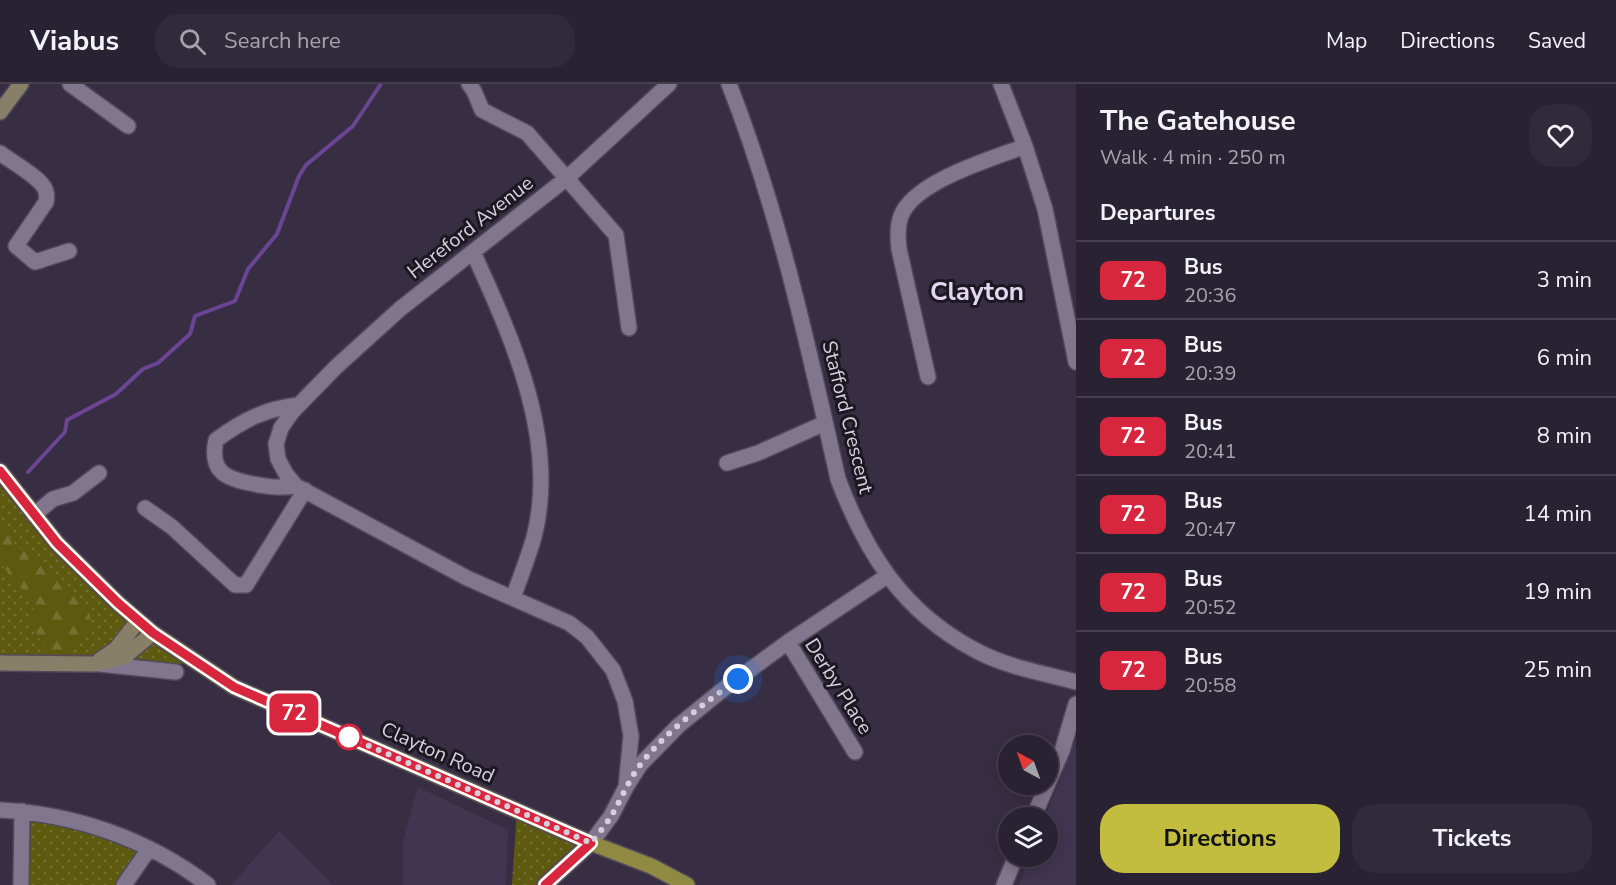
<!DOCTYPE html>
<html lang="en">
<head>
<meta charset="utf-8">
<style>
  body { margin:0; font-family:"Nunito Sans",sans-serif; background:#312a3a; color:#f1f3f6; height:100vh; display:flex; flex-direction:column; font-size:22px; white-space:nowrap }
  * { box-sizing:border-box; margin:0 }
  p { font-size:20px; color:#a5a4ac }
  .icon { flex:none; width:33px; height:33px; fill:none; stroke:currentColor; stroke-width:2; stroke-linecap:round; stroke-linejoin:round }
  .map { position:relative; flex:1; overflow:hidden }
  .side { display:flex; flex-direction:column; background:#292232; width:540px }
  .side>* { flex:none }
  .badge { padding:0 12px; border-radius:9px; font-size:21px; line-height:39px }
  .needle { width:39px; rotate:319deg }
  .fabs { position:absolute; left:998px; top:651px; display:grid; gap:12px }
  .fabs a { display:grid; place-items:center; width:60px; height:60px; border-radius:50%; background:#292232; box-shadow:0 3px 15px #0003,0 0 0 2px #453f4d; font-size:30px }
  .you { position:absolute; width:30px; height:30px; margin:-15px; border:4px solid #fff; border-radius:50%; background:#1a73e8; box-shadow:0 0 0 9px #1a73e833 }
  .map>.badge { position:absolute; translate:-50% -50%; box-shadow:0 0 0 3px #fff }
  h2 { padding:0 24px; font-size:22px; line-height:54px }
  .round { display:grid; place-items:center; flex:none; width:63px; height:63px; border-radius:24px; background:#312a3a }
  .summary { display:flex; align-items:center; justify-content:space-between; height:102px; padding:0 24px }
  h1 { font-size:28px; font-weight:700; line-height:45px }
  .button { display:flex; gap:12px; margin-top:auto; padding:12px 24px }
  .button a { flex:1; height:69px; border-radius:24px; background:#c2bd3f; color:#111; font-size:24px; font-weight:700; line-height:69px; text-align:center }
  .button a+a { background:#312a3a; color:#f1f3f6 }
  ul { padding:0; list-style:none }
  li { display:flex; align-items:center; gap:18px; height:78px; padding:0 24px; border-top:2px solid #453f4d }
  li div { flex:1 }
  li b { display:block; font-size:22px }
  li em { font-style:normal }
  li .badge { min-width:66px; font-weight:700; text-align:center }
  header { display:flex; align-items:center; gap:36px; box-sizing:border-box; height:84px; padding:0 30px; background:#292232; border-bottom:2px solid #453f4d }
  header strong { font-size:28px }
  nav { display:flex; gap:33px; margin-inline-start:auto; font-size:21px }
  .search { width:420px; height:54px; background:#312a3a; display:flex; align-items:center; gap:15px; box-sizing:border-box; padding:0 21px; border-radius:24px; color:#a5a4ac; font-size:22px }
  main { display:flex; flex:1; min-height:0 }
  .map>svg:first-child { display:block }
  .built { fill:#413551 }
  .grass { fill:url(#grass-dots) }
  .forest { fill:url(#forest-firs) }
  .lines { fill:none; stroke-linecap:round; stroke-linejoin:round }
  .stream { stroke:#6b4594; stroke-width:4 }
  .street-casing { stroke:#51495b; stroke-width:18 }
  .secondary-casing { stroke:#51495b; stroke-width:18 }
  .primary-casing { stroke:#51495b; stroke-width:18 }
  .street { stroke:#80768e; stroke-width:15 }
  .secondary { stroke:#887f68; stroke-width:15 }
  .primary { stroke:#8f8942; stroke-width:15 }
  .line-casing { stroke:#fff; stroke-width:14 }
  .line { stroke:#d7263d; stroke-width:9 }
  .walk { stroke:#d5cfdd; stroke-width:6; stroke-dasharray:0 10.8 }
  .stop-dot { fill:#fff; stroke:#d7263d; stroke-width:3 }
  .labels { text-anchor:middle; stroke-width:6; stroke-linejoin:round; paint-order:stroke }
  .street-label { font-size:20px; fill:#d5cfdd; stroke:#1c1822 }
  .district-label { font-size:26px; font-weight:bold; fill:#e2d7f2; stroke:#1c1822 }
</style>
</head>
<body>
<header>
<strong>Viabus</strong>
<div class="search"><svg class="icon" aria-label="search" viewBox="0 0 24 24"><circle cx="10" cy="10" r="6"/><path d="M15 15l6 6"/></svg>Search here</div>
<nav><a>Map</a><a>Directions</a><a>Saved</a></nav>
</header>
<main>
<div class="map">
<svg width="1076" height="801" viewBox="0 0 1076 801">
  <defs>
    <pattern id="grass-dots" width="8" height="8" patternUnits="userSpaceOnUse" patternTransform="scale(1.5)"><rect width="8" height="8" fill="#5d5a10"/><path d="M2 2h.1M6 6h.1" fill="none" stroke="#737132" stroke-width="1.8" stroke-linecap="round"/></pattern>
    <pattern id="forest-firs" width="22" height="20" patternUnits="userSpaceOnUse" patternTransform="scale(1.5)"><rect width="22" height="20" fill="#5d5a10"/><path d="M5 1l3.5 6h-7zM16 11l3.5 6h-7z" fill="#737132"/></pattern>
  </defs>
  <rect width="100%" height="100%" fill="#372e43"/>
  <path class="built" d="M1076 655V801H1019L1030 773 1047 772V734L1045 733Z
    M418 703 508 746 506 801H403V757Z
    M279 747 333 801H231Z"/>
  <path class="grass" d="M0 387 57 459 187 571 176 588 0 579Z
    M517 726 591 759 545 801H512Z
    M22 727 149 765 124 801H21Z"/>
  <path class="forest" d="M0 442 17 462 48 483 88 524 92 541 70 568 52 571 38 553 29 533 35 521 0 479Z"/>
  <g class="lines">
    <path class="stream" d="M28 388 65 348 67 336 116 310 143 285 158 279 190 250 195 232 235 217 248 185 277 150 299 92 306 81 353 42 381 0"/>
    <g class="street-casing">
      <path id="street" d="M70 0 128 42
        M469 0 474 7 482 26 527 49 616 151 629 244
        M729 0C779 128 808 261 838 395 866 469 903 528 975 566 1006 583 1043 589 1076 598
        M1001 0 1025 62 1045 125 1076 278
        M0 69C12 78 36 91 44 103 47 108 47 113 46 118L16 162 35 178 69 167
        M473 168C512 254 559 356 534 453 528 474 520 494 513 514
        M928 293 899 165C898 154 897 143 901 132 914 97 992 75 1025 62
        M727 379 758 369 825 339
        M296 402C280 404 270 403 254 400 226 395 209 388 216 356 243 336 265 325 298 321
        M145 424 172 443 235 501H246L305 406
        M34 431 53 415 73 409 99 389
        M788 558 855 668
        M99 580 176 588
        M626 703 631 652 625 617 613 586 587 553 569 539 467 494 296 402 286 390 278 375 276 360 281 344 292 328 336 283 400 225 567 94 669 0
        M0 726C75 730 148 755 208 801
        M1033 734 1062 667 1076 620
        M591 759 611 732 626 703 640 681 678 642 721 607 788 558 887 492
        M21 801 22 727
        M124 801 149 765
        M1004 801 1016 772"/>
    </g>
    <g class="secondary-casing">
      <path id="secondary" d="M0 28 21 0
        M100 576 116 565 138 537
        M0 579 95 580 124 573 153 549
        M545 801 591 759"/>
    </g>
    <g class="primary-casing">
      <path id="primary" d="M0 387 57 459 118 519 153 549 234 603 591 759 651 782 687 801"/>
    </g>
    <use href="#street" class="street"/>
    <use href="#secondary" class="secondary"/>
    <use href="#primary" class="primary"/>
  </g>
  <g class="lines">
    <g class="line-casing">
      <path id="line" d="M0 387 57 459 118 519 153 549 234 603 591 759 545 801"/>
    </g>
    <use href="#line" class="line"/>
    <path class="walk" d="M349 653 591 759C598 750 607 740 613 729 622 713 629 696 640 681 666 647 704 620 738 595"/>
  </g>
  <circle class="stop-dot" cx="349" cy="653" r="12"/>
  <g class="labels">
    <g class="street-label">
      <text transform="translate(470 143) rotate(-38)" y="7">Hereford Avenue</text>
      <text transform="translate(848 333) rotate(76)" y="7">Stafford Crescent</text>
      <text transform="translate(839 602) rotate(58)" y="7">Derby Place</text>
      <text transform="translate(438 668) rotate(24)" y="7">Clayton Road</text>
    </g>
    <g class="district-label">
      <text x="977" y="216">Clayton</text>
    </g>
  </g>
</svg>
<div class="fabs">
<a><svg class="needle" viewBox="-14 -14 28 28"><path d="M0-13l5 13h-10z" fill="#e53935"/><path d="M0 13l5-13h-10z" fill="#a5a4ac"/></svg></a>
<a><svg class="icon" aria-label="layers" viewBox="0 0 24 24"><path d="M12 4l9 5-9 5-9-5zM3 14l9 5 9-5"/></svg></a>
</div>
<div class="you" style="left:738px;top:595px"></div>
<b class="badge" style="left:294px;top:629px;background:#d7263d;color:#fff">72</b>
</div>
<section class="side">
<div class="summary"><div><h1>The Gatehouse</h1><p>Walk · 4 min · 250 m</p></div><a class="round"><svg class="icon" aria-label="heart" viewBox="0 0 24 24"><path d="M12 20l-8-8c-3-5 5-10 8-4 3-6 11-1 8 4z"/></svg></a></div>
<h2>Departures</h2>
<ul>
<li><span class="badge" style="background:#d7263d;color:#fff">72</span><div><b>Bus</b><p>20:36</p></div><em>3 min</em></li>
<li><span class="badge" style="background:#d7263d;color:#fff">72</span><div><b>Bus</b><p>20:39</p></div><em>6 min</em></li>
<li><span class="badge" style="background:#d7263d;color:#fff">72</span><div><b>Bus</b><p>20:41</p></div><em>8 min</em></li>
<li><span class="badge" style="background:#d7263d;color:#fff">72</span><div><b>Bus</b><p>20:47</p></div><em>14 min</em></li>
<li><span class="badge" style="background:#d7263d;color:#fff">72</span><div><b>Bus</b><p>20:52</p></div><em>19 min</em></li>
<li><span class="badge" style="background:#d7263d;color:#fff">72</span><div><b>Bus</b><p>20:58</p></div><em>25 min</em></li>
</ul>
<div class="button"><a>Directions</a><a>Tickets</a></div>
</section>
</main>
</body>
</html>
